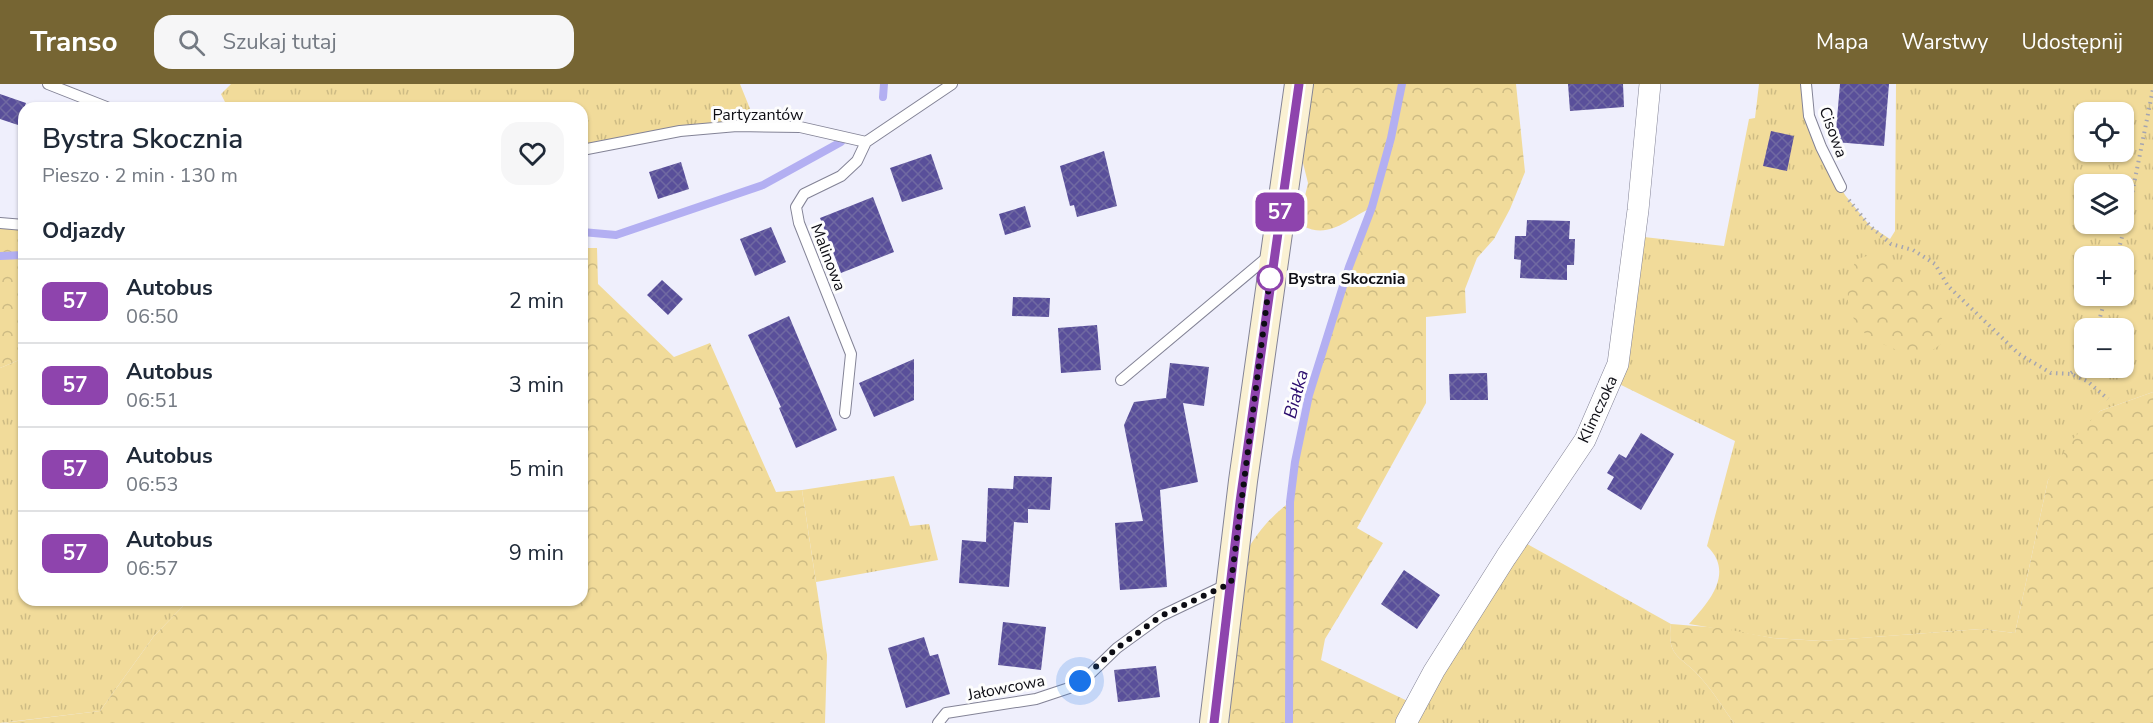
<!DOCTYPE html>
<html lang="pl">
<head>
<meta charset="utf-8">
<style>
  body { margin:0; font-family:"Nunito Sans",sans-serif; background:#f6f6f7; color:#1f2937; height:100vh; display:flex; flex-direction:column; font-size:22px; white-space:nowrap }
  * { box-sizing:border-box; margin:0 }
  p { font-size:20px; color:#747a83 }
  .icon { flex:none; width:33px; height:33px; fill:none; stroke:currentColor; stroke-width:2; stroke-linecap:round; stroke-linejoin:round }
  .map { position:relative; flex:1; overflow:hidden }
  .details { position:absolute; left:18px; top:18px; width:570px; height:504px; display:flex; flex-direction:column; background:#fff; border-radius:18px; box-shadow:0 2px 4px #0004 }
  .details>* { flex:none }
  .badge { padding:0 12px; border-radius:9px; font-size:21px; line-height:39px }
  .fabs { position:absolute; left:2074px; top:18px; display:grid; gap:12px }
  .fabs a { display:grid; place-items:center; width:60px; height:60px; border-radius:12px; background:#fff; box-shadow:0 2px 4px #0004; font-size:30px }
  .you { position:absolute; width:30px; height:30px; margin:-15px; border:4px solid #fff; border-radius:50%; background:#1a73e8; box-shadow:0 0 0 9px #1a73e833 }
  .map>.badge { position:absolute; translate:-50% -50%; box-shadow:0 0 0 3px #fff }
  h2 { padding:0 24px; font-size:22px; line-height:54px }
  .round { display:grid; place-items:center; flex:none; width:63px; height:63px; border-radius:18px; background:#f6f6f7 }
  .headline { display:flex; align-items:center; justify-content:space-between; height:102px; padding:0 24px }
  h1 { font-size:28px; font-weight:600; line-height:45px }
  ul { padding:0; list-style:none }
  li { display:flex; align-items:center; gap:18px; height:84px; padding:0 24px; border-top:2px solid #e0e1e3 }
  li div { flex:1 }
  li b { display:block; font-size:22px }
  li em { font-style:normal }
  li .badge { min-width:66px; font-weight:700; text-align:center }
  header { display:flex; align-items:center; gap:36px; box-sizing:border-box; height:84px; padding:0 30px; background:#766533; color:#fff }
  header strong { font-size:28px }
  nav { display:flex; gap:33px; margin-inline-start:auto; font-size:21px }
  .search { width:420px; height:54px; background:#f6f6f7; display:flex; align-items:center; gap:15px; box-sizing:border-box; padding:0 21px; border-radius:18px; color:#747a83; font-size:22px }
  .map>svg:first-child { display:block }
  .grass { fill:url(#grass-tufts); fill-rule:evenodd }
  .forest { fill:url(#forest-crowns) }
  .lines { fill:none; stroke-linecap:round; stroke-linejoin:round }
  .stream { stroke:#b3aff2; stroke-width:8 }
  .building { fill:url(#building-cross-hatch) }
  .lane-casing { stroke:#838396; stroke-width:12 }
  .street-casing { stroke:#838396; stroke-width:22 }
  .secondary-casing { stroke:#838396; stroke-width:30 }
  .path { stroke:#a5a5b0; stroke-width:4; stroke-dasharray:1.5 4.5; stroke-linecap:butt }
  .lane { stroke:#fff; stroke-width:10 }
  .street { stroke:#fff; stroke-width:21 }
  .secondary { stroke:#faf1d3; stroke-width:28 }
  .line-casing { stroke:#fff; stroke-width:14 }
  .line { stroke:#8e44ad; stroke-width:9 }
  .walk { stroke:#0d0d14; stroke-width:6; stroke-dasharray:0 10.8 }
  .stop-dot { fill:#fff; stroke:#8e44ad; stroke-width:3 }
  .labels { text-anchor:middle; stroke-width:6; stroke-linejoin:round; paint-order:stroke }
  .street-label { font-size:16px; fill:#0d0d14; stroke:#fdfdfd }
  .stop-label { font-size:16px; font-weight:bold; fill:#0d0d14; stroke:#fdfdfd; text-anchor:start }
  .water-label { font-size:18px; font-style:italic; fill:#2b0c6d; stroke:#fdfdfd }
</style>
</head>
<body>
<header>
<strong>Transo</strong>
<div class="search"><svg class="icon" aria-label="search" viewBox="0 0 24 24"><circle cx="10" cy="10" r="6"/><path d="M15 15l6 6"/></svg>Szukaj tutaj</div>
<nav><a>Mapa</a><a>Warstwy</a><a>Udostępnij</a></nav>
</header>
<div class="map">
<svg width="2153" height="639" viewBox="0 0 2153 639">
  <defs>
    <pattern id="grass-tufts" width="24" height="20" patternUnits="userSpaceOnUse" patternTransform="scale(1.5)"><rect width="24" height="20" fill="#f1db9a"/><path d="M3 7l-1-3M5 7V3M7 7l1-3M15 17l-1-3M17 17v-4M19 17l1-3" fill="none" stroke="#cdbb84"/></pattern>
    <pattern id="forest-crowns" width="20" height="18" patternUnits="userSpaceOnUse" patternTransform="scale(1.5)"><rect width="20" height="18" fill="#f1db9a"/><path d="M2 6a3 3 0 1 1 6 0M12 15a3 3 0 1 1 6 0" fill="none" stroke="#cdbb84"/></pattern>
    <pattern id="building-cross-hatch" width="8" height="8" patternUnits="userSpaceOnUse" patternTransform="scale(1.5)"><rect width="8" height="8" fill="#594f9a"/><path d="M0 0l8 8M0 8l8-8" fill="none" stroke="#7069a2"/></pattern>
  </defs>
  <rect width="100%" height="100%" fill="#efeffc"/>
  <path class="grass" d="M231 0H740L757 42H737L582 66V24H228L221 10Z
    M1759 0H1806L1823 70 1845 111 1870 142 1890 155 1895 147 1896 0H2153V308L2100 327 2048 396 2015 549 1981 545 1821 557 1773 554 1689 540C1709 518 1735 489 1707 462L1735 357 1611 296 1635 152 1724 162 1749 35 1755 34ZM2085 28H2124V68H2085ZM2085 100H2124V140H2085ZM2085 172H2124V212H2085ZM2085 244H2124V284H2085Z
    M24 274V516H189L154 552 100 627 0 639V284Z
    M894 392 910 442 929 440 938 476 816 498 802 406Z
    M1518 455 1671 540C1666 574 1682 572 1700 593 1713 607 1723 624 1734 639H1406Z"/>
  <path class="forest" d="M1299 0H1516L1525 88 1510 125 1494 155 1477 174 1465 205 1466 229 1426 233V319L1357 444 1383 459 1325 555 1321 576 1416 621 1406 639H1229L1245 470C1257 449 1270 433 1290 418L1295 378 1309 311 1349 183 1371 124C1348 134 1330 156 1303 142L1302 125 1308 99 1302 75Z
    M0 136 24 137V274L0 284Z
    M582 164H597L598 200 674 273 710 259 776 408 802 406 827 571 825 639H2L100 627 154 552 189 516H582Z
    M1867 172C1900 177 1928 217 1948 242L1941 260 1927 270H1906L1869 254 1855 238 1848 219 1847 194 1857 175Z
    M2153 308V639H1734C1723 624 1713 607 1700 593 1682 572 1666 574 1671 540L1720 544 1773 554 1820 557 1981 545 2015 549 2048 396 2070 358 2100 327Z"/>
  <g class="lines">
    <path class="stream" d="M883 13 884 0
      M582 148 616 151 763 101 841 58
      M0 172 24 171
      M1289 639 1290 418 1295 378 1309 311 1349 183 1372 123 1391 54 1402 0"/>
  </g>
  <path class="building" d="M1568 0H1623L1624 23 1570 27Z
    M1840 0H1889L1884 62 1835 58Z
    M0 10 26 19 18 41 0 35Z
    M1771 47 1794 52 1787 87 1763 82Z
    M1104 67 1117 122 1077 133 1074 121 1070 122 1060 82Z
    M931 70 943 105 902 118 890 84Z
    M681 78 689 105 658 115 649 88Z
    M873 113 894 168 841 189 820 134Z
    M1025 122 1031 143 1005 151 999 130Z
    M1527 136 1570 137 1569 155H1575L1574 181H1567V196L1520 194 1521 176 1514 175 1515 152H1526Z
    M771 143 786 178 755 192 740 155Z
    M662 196 683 215 668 231 647 211Z
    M1013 213 1050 214 1049 233 1012 232Z
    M789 232 837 346 796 364 779 324 781 323 748 251Z
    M1097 241 1101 286 1061 289 1058 244Z
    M914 275V316L874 333 859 299Z
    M1170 279 1209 283 1204 322 1183 319 1198 398 1160 406 1167 503 1120 506 1115 439 1143 437 1124 341 1134 318 1166 314Z
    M1487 289 1488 316H1450L1449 290Z
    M1641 349 1674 370 1641 426 1607 405 1614 393 1607 389 1619 370 1626 374Z
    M1014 392 1052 393 1050 426 1028 425V439L1014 438 1009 503 959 499 962 456 986 458 988 404 1013 405Z
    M1404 486 1440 511 1417 545 1381 520Z
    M1003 538 1046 543 1041 586 998 581Z
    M924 553 930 572 938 570 950 610 906 624 888 564Z
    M1156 582 1160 613 1118 618 1114 586Z"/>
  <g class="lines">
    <g class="lane-casing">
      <path id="lane" d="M48 0 109 24
        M1806 0 1809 32 1821 63 1841 103
        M582 66 680 47 737 42 800 43 866 58 952 0
        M0 139 24 141
        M1121 296 1270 171
        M845 329 851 270 799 139 796 123 804 110 841 92 857 77 866 58
        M938 639 946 629 1036 615 1069 604 1090 590 1117 564 1161 532 1228 500"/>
    </g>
    <g class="street-casing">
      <path id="street" d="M1406 639 1434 587 1506 473 1585 356 1618 280 1638 126 1650 0"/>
    </g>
    <g class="secondary-casing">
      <path id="secondary" d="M1214 639 1243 397 1299 0"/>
    </g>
    <path class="path" d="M1849 116 1870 142 1891 160 1913 166 1935 180 1948 202 2019 270 2051 289 2071 290 2087 297 2108 315
      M2117 172 2128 130 2153 5
      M2097 244 2106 212
      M2071 289 2080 283 2085 277"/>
    <use href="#lane" class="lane"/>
    <use href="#street" class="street"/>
    <use href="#secondary" class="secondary"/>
  </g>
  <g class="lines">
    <g class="line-casing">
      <path id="line" d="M1214 639 1240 418 1299 0"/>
    </g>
    <use href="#line" class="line"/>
    <path class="walk" d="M1080 597 1117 564 1161 532 1231 499 1270 194"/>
  </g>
  <circle class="stop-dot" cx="1270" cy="194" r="12"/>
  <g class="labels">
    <g class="street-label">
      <text x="758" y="36">Partyzantów</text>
      <text transform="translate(1834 48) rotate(70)" y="6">Cisowa</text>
      <text transform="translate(829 173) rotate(69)" y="6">Malinowa</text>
      <text transform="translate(1597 325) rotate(-65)" y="6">Klimczoka</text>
      <text transform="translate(1006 603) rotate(-11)" y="6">Jałowcowa</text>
    </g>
    <g class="stop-label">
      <text x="1288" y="200">Bystra Skocznia</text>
    </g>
    <g class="water-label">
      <text transform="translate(1296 310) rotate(-75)" y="6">Białka</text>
    </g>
  </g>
</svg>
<div class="fabs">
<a><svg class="icon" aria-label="locate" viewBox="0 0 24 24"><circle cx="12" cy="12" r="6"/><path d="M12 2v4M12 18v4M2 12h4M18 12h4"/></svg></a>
<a><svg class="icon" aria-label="layers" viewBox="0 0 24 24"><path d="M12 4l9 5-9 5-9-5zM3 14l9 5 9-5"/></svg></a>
<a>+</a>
<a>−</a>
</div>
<div class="you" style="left:1080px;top:597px"></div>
<b class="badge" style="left:1280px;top:128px;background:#8e44ad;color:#fff">57</b>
<section class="details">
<div class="headline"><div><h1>Bystra Skocznia</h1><p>Pieszo · 2 min · 130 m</p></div><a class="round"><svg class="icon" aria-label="heart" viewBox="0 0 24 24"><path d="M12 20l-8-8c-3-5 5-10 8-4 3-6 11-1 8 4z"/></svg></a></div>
<h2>Odjazdy</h2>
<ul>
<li><span class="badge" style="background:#8e44ad;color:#fff">57</span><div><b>Autobus</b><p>06:50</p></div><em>2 min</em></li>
<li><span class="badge" style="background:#8e44ad;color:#fff">57</span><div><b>Autobus</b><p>06:51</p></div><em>3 min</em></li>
<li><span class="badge" style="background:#8e44ad;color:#fff">57</span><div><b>Autobus</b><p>06:53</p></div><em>5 min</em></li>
<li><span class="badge" style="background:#8e44ad;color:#fff">57</span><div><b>Autobus</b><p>06:57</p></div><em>9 min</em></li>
</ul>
</section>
</div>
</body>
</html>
